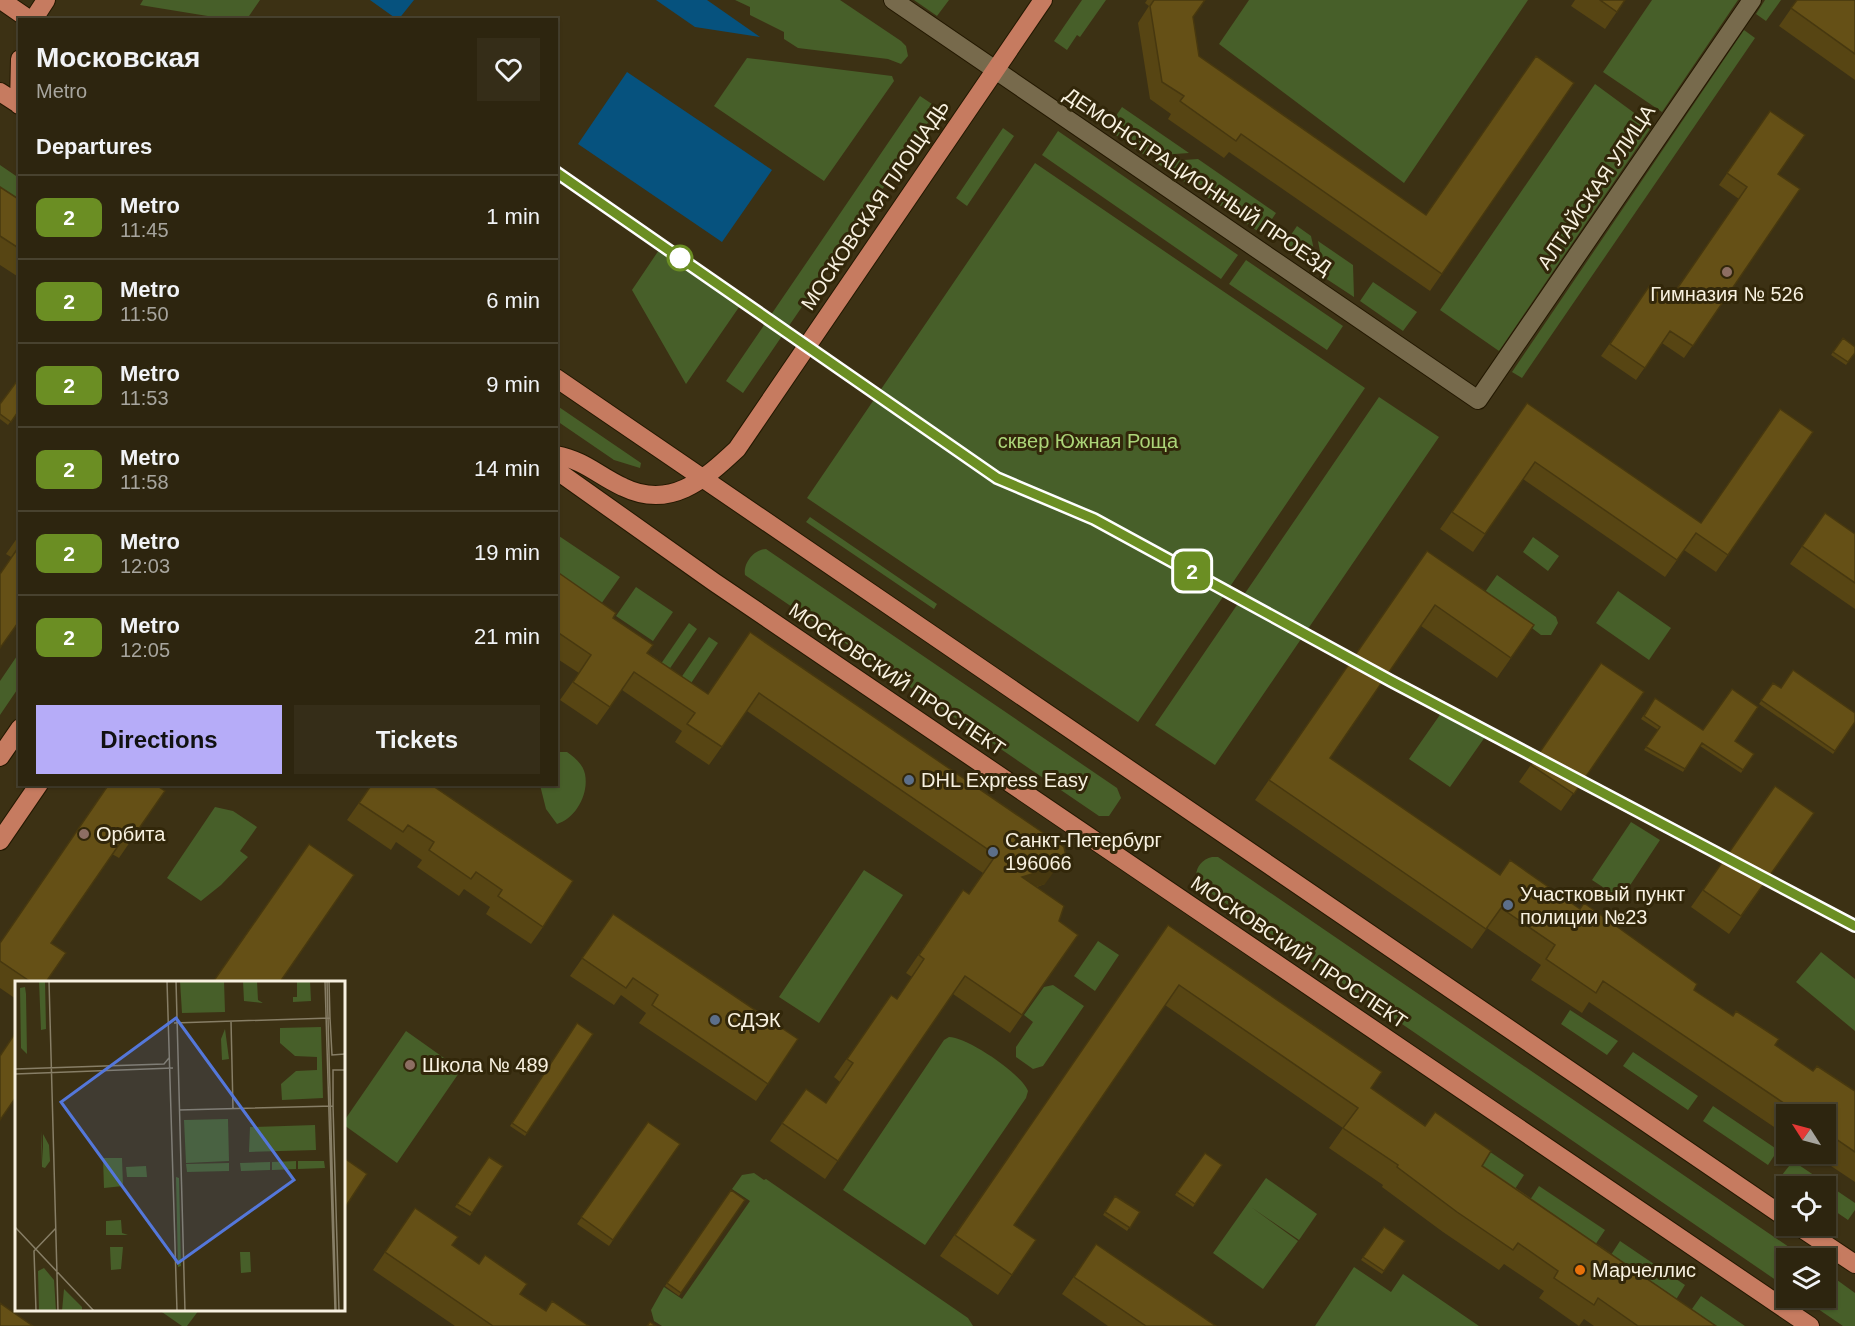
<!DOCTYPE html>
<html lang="en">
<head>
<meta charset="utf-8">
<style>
  body { margin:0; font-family:Arial,sans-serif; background:#352d18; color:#f1f3f6; height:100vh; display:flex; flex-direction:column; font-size:22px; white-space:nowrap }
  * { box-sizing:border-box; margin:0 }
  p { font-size:20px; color:#a7a59e }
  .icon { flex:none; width:33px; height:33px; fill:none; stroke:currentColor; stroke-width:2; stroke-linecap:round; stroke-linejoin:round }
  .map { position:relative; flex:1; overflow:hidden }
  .sheet { position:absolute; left:18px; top:18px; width:540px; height:768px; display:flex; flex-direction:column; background:#2d250f; border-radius:0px; box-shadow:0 2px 4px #0004,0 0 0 2px #48422f }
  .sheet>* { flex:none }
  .badge { padding:0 12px; border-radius:9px; font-size:21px; line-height:39px }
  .needle { width:39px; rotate:306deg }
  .controls { position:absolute; left:1776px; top:1104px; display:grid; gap:12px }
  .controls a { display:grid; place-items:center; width:60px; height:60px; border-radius:0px; background:#2d250f; box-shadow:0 2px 4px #0004,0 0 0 2px #48422f; font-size:30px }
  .map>.badge { position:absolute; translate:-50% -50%; box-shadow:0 0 0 3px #fff }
  h2 { padding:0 18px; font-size:22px; line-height:54px }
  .round { display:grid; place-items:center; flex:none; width:63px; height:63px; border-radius:0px; background:#352d18 }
  .overview { display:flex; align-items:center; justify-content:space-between; height:102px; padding:0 18px }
  h1 { font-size:28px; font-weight:600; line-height:45px }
  .primary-button { display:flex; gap:12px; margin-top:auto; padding:12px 18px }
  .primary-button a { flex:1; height:69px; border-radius:0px; background:#b6acf8; color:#111; font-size:24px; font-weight:600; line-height:69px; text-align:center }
  .primary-button a+a { background:#352d18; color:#f1f3f6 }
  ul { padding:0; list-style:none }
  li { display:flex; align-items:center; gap:18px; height:84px; padding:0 18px; border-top:2px solid #48422f }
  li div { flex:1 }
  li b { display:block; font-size:22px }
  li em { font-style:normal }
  li .badge { min-width:66px; font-weight:700; text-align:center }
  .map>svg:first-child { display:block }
  .green { fill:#475f29 }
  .water { fill:#06527e }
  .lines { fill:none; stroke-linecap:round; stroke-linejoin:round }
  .minor-casing { stroke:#231800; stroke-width:20 }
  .major-casing { stroke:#231800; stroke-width:20 }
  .minor { stroke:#776a4c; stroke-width:18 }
  .major { stroke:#c67b60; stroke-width:18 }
  .wall { fill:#574513 }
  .shaded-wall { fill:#47380f }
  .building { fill:#655016; stroke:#47380f; stroke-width:1.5 }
  .line-casing { stroke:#fff; stroke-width:14 }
  .line { stroke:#6b8e23; stroke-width:9 }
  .stop-dot { fill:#fff; stroke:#6b8e23; stroke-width:3 }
  .education-dot { fill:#8d6e63; stroke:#32270a; stroke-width:2 }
  .service-dot { fill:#5c6f8a; stroke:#32270a; stroke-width:2 }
  .food-dot { fill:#e8710a; stroke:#32270a; stroke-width:2 }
  .labels { text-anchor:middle; stroke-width:6; stroke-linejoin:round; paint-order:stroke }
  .street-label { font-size:20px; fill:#f8f1e0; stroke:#32270a }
  .poi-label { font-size:20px; fill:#f8f1e0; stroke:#32270a; text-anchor:start }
  .park-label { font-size:20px; fill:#acd578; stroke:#32270a }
  .inset-road { fill:none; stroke:#877e66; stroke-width:1.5 }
  .view { fill:#5477da; fill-opacity:0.15; stroke:#5477da; stroke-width:3 }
  .inset-edge { fill:none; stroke:#f8f1e0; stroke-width:3 }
</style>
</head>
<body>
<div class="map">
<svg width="1855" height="1326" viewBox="0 0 1855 1326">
  <rect width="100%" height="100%" fill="#3c3114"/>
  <path class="green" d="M143 0H260L247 19H226L140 5Z
    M735 0H840L901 41 906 46 908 56 901 64 888 59 798 48 784 39V32L750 15V7Z
    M914 0H949L937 16Z
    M1082 0H1106L1080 37 1077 35 1067 50 1054 41Z
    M1249 0H1528L1404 183 1219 44Z
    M1652 0H1738L1662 112 1603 72Z
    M1765 0H1781L1766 21 1756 14Z
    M1744 30 1755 38 1522 378 1512 372Z
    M747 58 892 76 894 81 824 181 714 106Z
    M1595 84 1652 126 1499 351 1440 310Z
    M920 96 938 108 743 393 726 381Z
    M1122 107 1189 153 1146 156 1107 129Z
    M1003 128 1014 136 967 206 956 198Z
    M1058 131 1238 255 1221 279 1042 155Z
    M1198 159 1276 213 1262 234 1155 162Z
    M1035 163 1365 388 1138 722 807 498Z
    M0 165 19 178V207L0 194Z
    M1297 226 1311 236 1319 273 1282 248Z
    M665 241 746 297 686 384 632 290Z
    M1318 241 1353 265 1354 297 1325 278Z
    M1246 260 1343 326 1327 350 1229 284Z
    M1373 282 1417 312 1403 331 1360 301Z
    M1379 397 1439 437 1215 765 1155 725Z
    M556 405 641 463 640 468 614 460 557 421Z
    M810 517 937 604 934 609 806 522Z
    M556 534 620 577 601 604 557 574Z
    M1533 537 1559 556 1548 571 1523 552Z
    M766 549 1117 788 1121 798 1109 816H1099L745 575C743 563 754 549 766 549Z
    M1497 575 1556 617 1558 623 1551 635H1541L1485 592Z
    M636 587 673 612 653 641 616 616Z
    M1618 591 1671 628 1649 660 1596 623Z
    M689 623 697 629 664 677 656 671Z
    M709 637 718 643 685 692 676 685Z
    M19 653V687L0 715V681Z
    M1444 709 1485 737 1450 787 1409 759Z
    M557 752H567C574 757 583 764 585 774 589 794 576 818 557 824L546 809 540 785 556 784Z
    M215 807 233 811 257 827 240 851 248 857 221 885 201 901 167 878Z
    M1631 822 1660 840 1621 899 1592 880Z
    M1212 857H1218L1805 1258H1786V1287L1199 885C1192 873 1199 860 1212 857Z
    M864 870 903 895 819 1023 779 997Z
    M1098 941 1119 955 1095 991 1074 976Z
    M1821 952 1855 979V1031L1796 982Z
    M1053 985 1084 1006 1043 1066 1033 1069 1016 1057V1047L1033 1022 1024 1015 1044 987Z
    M1570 1010 1618 1041 1607 1055 1561 1024Z
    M406 1031 461 1070 397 1163 344 1125V1121Z
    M949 1037C967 1037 1022 1074 1028 1091L1026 1098 925 1245 843 1190 944 1040Z
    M1633 1052 1698 1096 1688 1110 1623 1066Z
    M1713 1106 1778 1150 1768 1165 1703 1121Z
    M1474 1141 1524 1175 1511 1195 1461 1160Z
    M1793 1161 1855 1203V1210L1848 1220 1826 1205V1186H1799L1782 1175Z
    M754 1173 764 1180 766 1179 968 1318 973 1326H662L654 1321 651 1310 664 1287 682 1299 750 1201 732 1189 742 1175Z
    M1266 1178 1317 1214 1299 1240 1251 1207 1298 1241 1263 1289 1213 1253Z
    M1539 1186 1605 1230 1591 1251 1526 1206Z
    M1620 1241 1685 1285 1672 1306 1607 1261Z
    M1354 1267 1391 1292 1403 1274 1479 1326H1315Z
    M1826 1272 1855 1293V1326H1843L1802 1298H1826Z
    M1701 1296 1745 1326H1701L1687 1316Z
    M159 1310H199L187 1326H182Z"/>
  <path class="water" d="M370 0H414L398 20Z
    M656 0H707L760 37 695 27Z
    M627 72 772 170 722 242 578 144Z"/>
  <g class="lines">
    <g class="minor-casing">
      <path id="minor" d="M893 0 1478 400 1752 0"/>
    </g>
    <g class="major-casing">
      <path id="major" d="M1 0 30 20
        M33 20 46 0
        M0 92 20 105
        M19 105 20 59
        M556 378 1786 1218
        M556 455C586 461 597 475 623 487 670 510 704 480 737 449L1043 0
        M556 470 714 582 1810 1326
        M0 757 20 728
        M0 841 39 784
        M1798 1226 1855 1264"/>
    </g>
    <use href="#minor" class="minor"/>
    <use href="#major" class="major"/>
  </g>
  <path class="wall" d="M1147 0H1205L1193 17 1199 56 1426 215 1574 83 1430 291 1229 152 1224 158 1168 119 1171 114 1150 99 1138 23 1149 6 1145 3Z
    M1575 0H1625L1605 29 1571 6Z
    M1797 0 1855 1V80L1779 26Z
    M1770 111 1778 174 1800 189 1684 358 1662 343 1636 380 1601 356 1650 285 1670 298 1739 199 1719 185Z
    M0 187 20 200V278L0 265Z
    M1843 338 1855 353 1846 365 1831 355Z
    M1527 403 1701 523 1813 432 1716 572 1684 550 1665 577 1523 479 1473 552 1440 529Z
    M0 404 20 409 8 425 0 419Z
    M1825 513 1855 534V609L1790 564Z
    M20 534V620L11 557 6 554Z
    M1427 551 1534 625 1497 678 1421 626 1330 758 1500 875 1694 990 1813 1071 1855 1091V1182L1813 1154H1826V1114H1786V1135L1589 1002 1582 1013 1531 980 1541 965 1487 928 1472 949 1255 800Z
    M556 571 613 618 648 653 708 694 750 632 1045 884 1037 887 1059 921 1078 935 1010 1033 953 994 825 1179 770 1141 806 1089 826 1103 840 1082 834 1077 891 995 897 999 912 977 906 973 963 890 969 894 983 873 747 711 709 765 675 742 682 731 622 690 597 725 560 700 579 673 556 658Z
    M1601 663 1644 692 1561 811 1519 782Z
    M1773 683 1781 688 1855 722 1833 754 1759 704Z
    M1655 698 1703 730 1735 741 1754 754 1741 773 1700 746 1683 772 1644 750 1658 730 1641 719Z
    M372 784H430L543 927 531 944 486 914 490 907 464 889 459 896 417 867 422 860 396 842 391 850 347 820Z
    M1775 786 1814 813 1729 934 1691 907Z
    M159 787 165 791 119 858 112 854 51 943 46 982H16V999L0 988V943Z
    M613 914 798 1039 756 1101 639 1023 646 1013 621 995 614 1005 570 976Z
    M1168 925 1371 1088 1716 1326H1594L1584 1319 1579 1326 1539 1298 1544 1291 1504 1264 1499 1270 1443 1232 1382 1187 1383 1185 1329 1148 1343 1128 1165 1005 1014 1225 1036 1240 998 1295 940 1256Z
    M577 1023 593 1034 525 1136 510 1126Z
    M648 1122 680 1144 609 1246 577 1224Z
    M1205 1153 1222 1165 1193 1207 1175 1195Z
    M489 1157 503 1166 470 1216 455 1207Z
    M731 1190 745 1200 679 1296 665 1286Z
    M1115 1196 1140 1212 1127 1231 1103 1215Z
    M415 1208 452 1245 520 1294 546 1311 589 1326H455L373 1270Z
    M1384 1227 1405 1241 1382 1274 1361 1260Z
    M1096 1244 1216 1326H1108L1062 1294Z"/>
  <path class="shaded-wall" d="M1058 866 1045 884 1010 895 1022 877Z"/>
  <path class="building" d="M1154 0H1205L1193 17 1199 56 1426 215 1536 56 1574 83 1442 274 1241 134 1236 141 1180 101 1184 96 1162 82 1150 6Z
    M1600 0H1625L1617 12Z
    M1797 0H1854L1855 1V54L1791 8Z
    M1770 111 1805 135 1778 174 1800 189 1693 346 1670 331 1645 368 1610 344 1650 285 1670 299 1747 187 1727 173Z
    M0 187 20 200V249L0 236Z
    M1843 338 1855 347V353L1848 362 1833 352Z
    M20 377V409L11 422 0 414V404Z
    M1527 403 1701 523 1780 409 1813 432 1728 555 1696 533 1677 560 1535 462 1485 534 1452 512Z
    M1825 513 1855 534V583L1802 546Z
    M20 545V620L0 648V574Z
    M1427 551 1534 625 1511 658 1435 605 1330 758 1500 875 1510 860 1580 909 1584 903 1697 984 1694 990 1733 1016 1736 1011 1779 1039 1775 1045 1813 1071 1817 1066 1855 1091V1152L1826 1132V1114H1800L1603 981 1596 993 1546 959 1555 945 1501 908 1486 929 1269 780Z
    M556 571 616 613 613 618 653 645 647 653 708 694 750 632 1064 847 1066 856 1058 866 1022 877 1064 906 1059 921 1078 935 1022 1015 965 976 838 1161 782 1123 806 1089 826 1103 853 1063 847 1059 891 995 897 999 924 959 919 955 963 890 969 894 996 855 759 693 722 747 687 724 695 713 634 672 610 707 573 682 591 655 556 631Z
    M1601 663 1644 692 1574 794 1531 765Z
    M1793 670 1855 713V722L1835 751 1761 700 1773 683 1781 688Z
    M1732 689 1758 707 1735 741 1754 754 1743 770 1702 743 1685 769 1646 747 1660 727 1644 716 1655 698 1703 730Z
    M109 784H160L159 787 165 791 131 840 125 836 51 943 66 953 46 982H31L0 961V943Z
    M372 784H430L573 881 543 927 498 896 502 890 476 872 471 879 429 850 434 842 408 825 403 832 359 803Z
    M1775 786 1814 813 1741 916 1703 890Z
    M309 844 354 875 280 982H213Z
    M613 914 798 1039 768 1084 652 1005 658 995 633 978 626 988 582 958Z
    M1168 925 1382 1072 1371 1088 1425 1126 1435 1112 1491 1151 1482 1166 1716 1326H1638L1598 1298 1594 1305 1554 1278 1558 1271 1518 1243 1513 1250 1457 1212 1397 1167 1398 1165 1343 1128 1358 1108 1179 985 1014 1225 1036 1240 1012 1275 955 1235Z
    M577 1023 593 1034 527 1133 512 1123Z
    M16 1032V1097L0 1120V1056Z
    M648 1122 680 1144 613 1240 581 1217Z
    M1205 1153 1222 1165 1195 1204 1177 1192Z
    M489 1157 503 1166 472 1213 457 1204Z
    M344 1158 367 1174 344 1209Z
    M731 1190 745 1200 681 1293 667 1283Z
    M1115 1196 1140 1212 1130 1228 1105 1212Z
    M415 1208 458 1237 452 1245 479 1264 485 1255 527 1284 520 1294 546 1311 552 1301 589 1326H493L385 1252Z
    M1384 1227 1405 1241 1384 1271 1363 1257Z
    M1096 1244 1216 1326H1146L1074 1277Z
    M0 1303 33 1326H0Z
    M650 1322 656 1326H647Z"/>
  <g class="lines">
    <g class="line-casing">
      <path id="line" d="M556 172 997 478 1094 519 1391 681 1855 926"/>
    </g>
    <use href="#line" class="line"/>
  </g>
  <circle class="stop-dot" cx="680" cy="258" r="12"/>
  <g class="education-dot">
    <circle cx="1727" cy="272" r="6"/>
    <circle cx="84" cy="834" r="6"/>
    <circle cx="410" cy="1065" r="6"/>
  </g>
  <g class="service-dot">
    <circle cx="909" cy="780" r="6"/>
    <circle cx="993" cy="852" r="6"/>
    <circle cx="1508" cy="905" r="6"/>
    <circle cx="715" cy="1020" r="6"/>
  </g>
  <circle class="food-dot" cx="1580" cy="1270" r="6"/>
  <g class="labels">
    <g class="street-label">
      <text transform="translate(1198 181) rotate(34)" y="7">ДЕМОНСТРАЦИОННЫЙ ПРОЕЗД</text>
      <text transform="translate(1596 187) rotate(-56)" y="7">АЛТАЙСКАЯ УЛИЦА</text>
      <text transform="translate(875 205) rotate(-56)" y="7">МОСКОВСКАЯ ПЛОЩАДЬ</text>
      <text transform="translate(897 679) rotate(34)" y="7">МОСКОВСКИЙ ПРОСПЕКТ</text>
      <text transform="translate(1299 952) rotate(34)" y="7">МОСКОВСКИЙ ПРОСПЕКТ</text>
    </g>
    <g class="poi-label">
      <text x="1727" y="301" text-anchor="middle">Гимназия № 526</text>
      <text x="921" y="787">DHL Express Easy</text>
      <text x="96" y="841">Орбита</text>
      <text x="1005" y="847">Санкт-Петербург<tspan x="1005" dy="23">196066</tspan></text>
      <text x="1520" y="901">Участковый пункт<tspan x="1520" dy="23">полиции №23</tspan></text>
      <text x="727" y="1027">СДЭК</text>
      <text x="422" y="1072">Школа № 489</text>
      <text x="1592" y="1277">Марчеллис</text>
    </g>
    <g class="park-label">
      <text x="1088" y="448">сквер Южная Роща</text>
    </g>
  </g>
  <g transform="translate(15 981)">
    <rect width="330" height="330" fill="#3c3114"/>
    <path d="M24 0H30L31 48 26 49ZM165 0H209L210 31 167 32ZM228 0H242L243 19 248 22 229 20ZM282 0H295L296 20 278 21V16H282ZM10 6 11 13 12 73 6 67 5 7ZM306 46 308 117 267 119 266 103 281 90 302 89V76L280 75 265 62V47ZM210 48 214 78 207 79 206 58ZM213 138 214 180 171 182 169 139ZM300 144 301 169 234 171 235 146ZM26 149 28 181V153L34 164 35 180 30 187 27 186ZM107 177 108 205 89 207 88 177ZM281 180V188L257 189V181ZM283 180H309L310 187 283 188ZM255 181V189L226 190 225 182ZM214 182V190L172 191 171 183ZM131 185 132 196H112L111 186ZM161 196 164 197 166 285 163 286ZM106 239 107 252 113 254H91V240ZM95 266H108L106 288 96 289ZM225 271H235L236 291 226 292ZM29 287 39 299 41 330H24L23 290ZM49 308 67 326V330H47Z" fill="#475f29"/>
    <path class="inset-road" d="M34 0 43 330M152 0 162 330M161 0 170 330M310 0 320 330M312 0 321 330M314 0 315 37M216 40 218 128M159 42 315 37 317 74 330 73M0 88 149 83 154 77M0 93 158 87M318 125 324 330M164 129 318 125V89H330M0 246 79 330M21 330 19 270 41 247"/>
    <path class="view" d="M161 37 279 199 163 282 46 121Z"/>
    <rect width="330" height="330" class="inset-edge"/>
  </g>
</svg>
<div class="controls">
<a><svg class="needle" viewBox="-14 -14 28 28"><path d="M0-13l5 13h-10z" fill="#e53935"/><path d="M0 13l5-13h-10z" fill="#a7a59e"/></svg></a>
<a><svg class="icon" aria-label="locate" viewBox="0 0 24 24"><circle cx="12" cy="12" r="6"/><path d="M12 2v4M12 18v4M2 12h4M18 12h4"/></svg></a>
<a><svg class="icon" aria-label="layers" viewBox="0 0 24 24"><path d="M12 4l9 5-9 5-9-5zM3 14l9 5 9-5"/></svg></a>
</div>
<b class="badge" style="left:1192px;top:571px;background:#6b8e23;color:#fff">2</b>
<section class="sheet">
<div class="overview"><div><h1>Московская</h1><p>Metro</p></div><a class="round"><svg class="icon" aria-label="heart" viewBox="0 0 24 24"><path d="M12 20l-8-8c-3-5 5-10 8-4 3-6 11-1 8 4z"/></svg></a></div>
<h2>Departures</h2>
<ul>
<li><span class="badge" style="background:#6b8e23;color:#fff">2</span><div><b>Metro</b><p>11:45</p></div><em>1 min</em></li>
<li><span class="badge" style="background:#6b8e23;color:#fff">2</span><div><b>Metro</b><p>11:50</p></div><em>6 min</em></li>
<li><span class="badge" style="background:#6b8e23;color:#fff">2</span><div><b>Metro</b><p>11:53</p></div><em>9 min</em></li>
<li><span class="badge" style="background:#6b8e23;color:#fff">2</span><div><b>Metro</b><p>11:58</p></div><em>14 min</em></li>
<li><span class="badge" style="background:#6b8e23;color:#fff">2</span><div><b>Metro</b><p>12:03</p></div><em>19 min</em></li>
<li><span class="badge" style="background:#6b8e23;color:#fff">2</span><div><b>Metro</b><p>12:05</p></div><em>21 min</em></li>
</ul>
<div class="primary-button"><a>Directions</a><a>Tickets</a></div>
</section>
</div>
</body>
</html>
